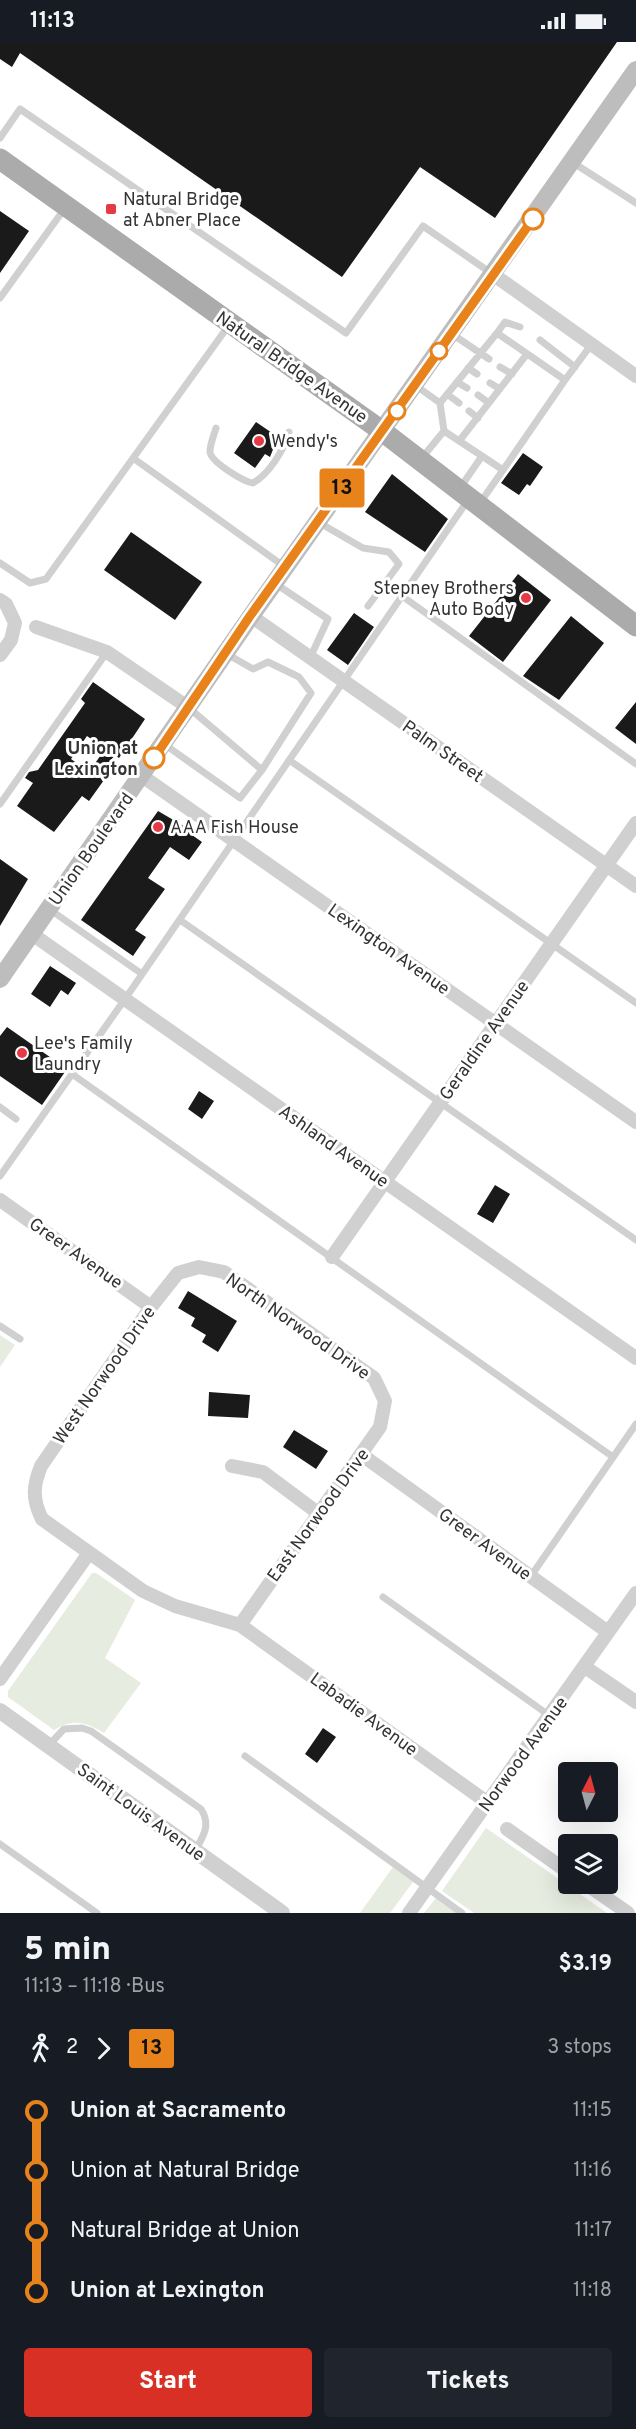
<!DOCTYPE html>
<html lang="en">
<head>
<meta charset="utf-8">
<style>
  body { margin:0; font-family:Overpass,sans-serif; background:#20242c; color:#f1f3f6; height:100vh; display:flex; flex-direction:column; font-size:22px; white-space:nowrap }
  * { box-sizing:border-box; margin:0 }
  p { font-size:20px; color:#9ea1a6 }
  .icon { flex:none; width:33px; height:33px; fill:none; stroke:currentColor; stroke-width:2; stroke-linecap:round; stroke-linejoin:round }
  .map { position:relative; height:1871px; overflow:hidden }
  .panel { display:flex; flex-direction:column; background:#171b24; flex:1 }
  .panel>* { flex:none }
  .badge { padding:0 12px; border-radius:4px; font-size:21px; line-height:39px }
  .needle { width:39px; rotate:6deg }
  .tools { position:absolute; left:558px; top:1720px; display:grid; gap:12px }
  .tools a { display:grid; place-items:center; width:60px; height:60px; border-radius:6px; background:#171b24; box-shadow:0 6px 24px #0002; font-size:30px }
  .map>.badge { position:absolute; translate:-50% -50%; box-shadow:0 0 0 3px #fff }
  .legs { display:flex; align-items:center; gap:9px; height:66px; padding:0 24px; font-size:20px }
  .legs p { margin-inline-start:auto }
  .headline { display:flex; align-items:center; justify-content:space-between; height:102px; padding:0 24px }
  h1 { font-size:33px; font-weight:800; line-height:45px }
  .cta { display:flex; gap:12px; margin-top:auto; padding:12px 24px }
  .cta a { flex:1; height:69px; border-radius:6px; background:#d93025; color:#fff; font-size:24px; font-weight:800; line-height:69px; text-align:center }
  .cta a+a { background:#20242c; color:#f1f3f6 }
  ul { padding:0 24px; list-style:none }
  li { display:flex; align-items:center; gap:21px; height:60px; font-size:22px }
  li i { display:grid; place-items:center; width:9px; height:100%; margin:0 8px; background:currentColor }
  li i::after { content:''; width:15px; height:15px; margin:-8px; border:4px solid; border-radius:50%; background:#171b24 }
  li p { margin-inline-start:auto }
  li:first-child i { background:linear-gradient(#0000 50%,currentColor 0) }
  li:last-child i { background:linear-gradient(currentColor 50%,#0000 0) }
  .status { display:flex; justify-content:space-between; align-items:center; height:42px; padding:0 30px; background:#171b24; direction:ltr }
  .status svg { height:16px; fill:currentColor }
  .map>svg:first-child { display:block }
  .green { fill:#e6ecdf }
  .building { fill:#1a1a1a; fill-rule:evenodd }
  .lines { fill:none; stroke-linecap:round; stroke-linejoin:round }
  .service { stroke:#d0d0d0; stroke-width:7 }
  .minor { stroke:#d0d0d0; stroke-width:14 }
  .tertiary { stroke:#d0d0d0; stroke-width:16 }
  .secondary { stroke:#bdbdbd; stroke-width:18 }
  .primary { stroke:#ababab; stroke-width:21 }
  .line-1-casing { stroke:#fff; stroke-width:14 }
  .line-1 { stroke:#e8831c; stroke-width:9 }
  .poi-dot { fill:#e63946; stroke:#fff; stroke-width:2 }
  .stop-1-dot { fill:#fff; stroke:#e8831c; stroke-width:3 }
  .labels { text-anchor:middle; stroke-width:6; stroke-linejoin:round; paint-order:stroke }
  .poi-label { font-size:18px; fill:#333; stroke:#fff; text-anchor:start }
  .street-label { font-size:18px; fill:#333; stroke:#fff }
  .stop-label { font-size:18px; font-weight:bold; fill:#333; stroke:#fff; text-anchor:end }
</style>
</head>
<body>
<div class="status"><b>11:13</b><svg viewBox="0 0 49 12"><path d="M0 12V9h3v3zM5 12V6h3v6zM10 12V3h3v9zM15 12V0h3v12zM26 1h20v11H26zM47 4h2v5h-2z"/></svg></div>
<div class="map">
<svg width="636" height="1871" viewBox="0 0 636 1871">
  <rect width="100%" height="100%" fill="#fff"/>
  <path class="green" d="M0 1293 15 1303 0 1325Z
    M92 1531H96L135 1558 105 1616 141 1641 104 1691C86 1680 73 1676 54 1688L8 1655V1649Z
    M486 1786 607 1871H474L442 1849Z
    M393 1825 413 1840 390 1871H360Z
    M436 1856 457 1871H424Z"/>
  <path class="building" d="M0 0H617L495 176 420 125 342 235 20 11 12 25 0 17Z
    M0 169 29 189 0 231Z
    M256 380 278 395 270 415 265 412 255 426 234 411Z
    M523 411 543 425 530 444 527 442 519 453 501 441Z
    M392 432 448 477 425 510 365 470Z
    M131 490 202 540 175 578 104 528Z
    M518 532 551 558 503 620 469 594Z
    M354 571 374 585 348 623 327 608Z
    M571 574 604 601 559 658 523 634Z
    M93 640 145 677 119 716 115 713 101 731 100 735 104 738 89 759 82 754 54 790 17 764 33 741 25 736 29 730 38 728 85 661 81 657ZM87 694 105 707 89 730 71 717Z
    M636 660V702L615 686Z
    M158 769 194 790 192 793 202 800 189 818 170 805 148 836 165 847 135 888 146 895 133 914 81 878Z
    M0 817 28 837 0 884Z
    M50 924 76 941 68 953 61 948 50 965 31 952Z
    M7 985 67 1027 42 1063 0 1034V994Z
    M199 1049 214 1059 202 1077 188 1067Z
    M495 1143 510 1152 493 1181 477 1172Z
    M188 1249 237 1279 218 1310 202 1300 206 1293 191 1284 195 1276 178 1266Z
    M209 1350 250 1353 248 1376 208 1374Z
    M294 1388 328 1409 316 1427 283 1405Z
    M323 1686 336 1695 317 1721 305 1712Z"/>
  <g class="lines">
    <path class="service" d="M0 96 20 67 346 291 423 184 491 231
      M572 120 636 161
      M0 256 65 166
      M497 291 505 280 520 285
      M452 292 489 317
      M540 298 575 325
      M500 325 512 332
      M468 326 477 332
      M457 340 467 346
      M490 341 500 347
      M415 343 440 361 444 389
      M447 352 459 361
      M478 353 489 361
      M440 361 497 291 565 338 591 303
      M469 369 478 376
      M216 386C214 393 210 402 210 410 211 420 244 440 253 441 269 432 284 408 289 390
      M460 398 527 312
      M133 416 285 525
      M421 417 444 389 482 414 460 446
      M503 428 565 338
      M480 461 503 428 482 414
      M318 480 363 506 389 510 399 522 368 564
      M0 521 30 541 46 537 229 283
      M276 542 328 577 310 616
      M402 554 636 722
      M227 612 253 627 268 620 299 635 311 651 262 728
      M164 702 240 756 262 728 189 666
      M289 718 636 961
      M0 762 107 610
      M49 867 142 932
      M180 878 636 1198
      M72 1032 613 1415
      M0 1065 16 1077
      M0 1134 125 957 468 458
      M0 1284 20 1297
      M531 1534 636 1382
      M383 1555 550 1674
      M48 1704 64 1687 82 1686 91 1689 201 1767C211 1783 204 1793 195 1809
      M245 1714 462 1871
      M0 1802 97 1871"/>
    <path class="minor" d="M494 233 636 334
      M0 558 6 562 15 581 11 598 0 613
      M251 574 636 844
      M36 585 107 610 189 666
      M142 734 636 1080
      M32 892 636 1316
      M0 1158 151 1265
      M332 1215 636 781
      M362 1413 608 1590
      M232 1424 263 1430 318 1471
      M240 1583 380 1385 385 1359 374 1336 224 1230 199 1225 178 1231 151 1265 41 1424C33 1444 32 1457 42 1477L143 1549 175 1564 240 1583 488 1761
      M585 1625 636 1660
      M0 1637 89 1511
      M507 1787 568 1830
      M586 1842 628 1871
      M409 1871 636 1551"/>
    <path class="tertiary" d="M0 1669 282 1871"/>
    <path class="secondary" d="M0 937 251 574 636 28"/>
    <path class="primary" d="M0 117 382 389 636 584"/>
  </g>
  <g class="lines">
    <g class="line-1-casing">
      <path id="line-1" d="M154 716 250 574 533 177"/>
    </g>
    <use href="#line-1" class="line-1"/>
  </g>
  <g class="poi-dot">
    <rect x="105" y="161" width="12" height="12" rx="3"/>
    <circle cx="259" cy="399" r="6"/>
    <circle cx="526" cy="556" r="6"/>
    <circle cx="158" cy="785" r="6"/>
    <circle cx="22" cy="1011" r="6"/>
  </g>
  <g class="stop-1-dot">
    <circle cx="533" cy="177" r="10"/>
    <circle cx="439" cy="309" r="8"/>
    <circle cx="397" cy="369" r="8"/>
    <circle cx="154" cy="716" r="10"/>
  </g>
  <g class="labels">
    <g class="poi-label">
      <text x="123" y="163">Natural Bridge<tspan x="123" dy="21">at Abner Place</tspan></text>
      <text x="271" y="405">Wendy's</text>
      <text x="514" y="552" text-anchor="end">Stepney Brothers<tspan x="514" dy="21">Auto Body</tspan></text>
      <text x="170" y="791">AAA Fish House</text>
      <text x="34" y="1007">Lee's Family<tspan x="34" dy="21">Laundry</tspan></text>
    </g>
    <g class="street-label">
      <text transform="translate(292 325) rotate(35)" y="6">Natural Bridge Avenue</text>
      <text transform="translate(443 709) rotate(35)" y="6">Palm Street</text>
      <text transform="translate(91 807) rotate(-55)" y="6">Union Boulevard</text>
      <text transform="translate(389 907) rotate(35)" y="6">Lexington Avenue</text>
      <text transform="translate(484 998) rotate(-55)" y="6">Geraldine Avenue</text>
      <text transform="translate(334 1104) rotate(35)" y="6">Ashland Avenue</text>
      <text transform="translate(76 1211) rotate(35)" y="6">Greer Avenue</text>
      <text transform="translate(298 1284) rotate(35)" y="6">North Norwood Drive</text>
      <text transform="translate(104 1333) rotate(-55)" y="6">West Norwood Drive</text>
      <text transform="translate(318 1473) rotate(-54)" y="6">East Norwood Drive</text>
      <text transform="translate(485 1502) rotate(36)" y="6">Greer Avenue</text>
      <text transform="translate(364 1672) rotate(36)" y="6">Labadie Avenue</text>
      <text transform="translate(523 1712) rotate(-54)" y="6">Norwood Avenue</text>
      <text transform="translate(141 1770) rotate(36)" y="6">Saint Louis Avenue</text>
    </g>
    <g class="stop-label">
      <text x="138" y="712">Union at<tspan x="138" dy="21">Lexington</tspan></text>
    </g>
  </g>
</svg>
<div class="tools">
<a><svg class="needle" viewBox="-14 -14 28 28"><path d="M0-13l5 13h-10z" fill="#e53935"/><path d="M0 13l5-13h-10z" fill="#9ea1a6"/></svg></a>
<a><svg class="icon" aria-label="layers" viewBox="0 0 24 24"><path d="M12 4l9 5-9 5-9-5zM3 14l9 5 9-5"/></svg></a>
</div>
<b class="badge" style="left:342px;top:446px;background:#e8831c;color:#111">13</b>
</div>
<section class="panel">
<div class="headline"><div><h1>5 min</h1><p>11:13 – 11:18 · Bus</p></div><b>$3.19</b></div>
<div class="legs"><svg class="icon" aria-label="walk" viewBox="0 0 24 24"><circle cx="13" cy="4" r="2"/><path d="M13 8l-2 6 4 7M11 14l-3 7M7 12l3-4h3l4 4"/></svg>2<svg class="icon" aria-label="forward" viewBox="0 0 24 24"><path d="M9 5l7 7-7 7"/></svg><b class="badge" style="background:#e8831c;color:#111">13</b><p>3 stops</p></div>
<ul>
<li><i style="color:#e8831c"></i><b>Union at Sacramento</b><p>11:15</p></li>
<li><i style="color:#e8831c"></i><span>Union at Natural Bridge</span><p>11:16</p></li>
<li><i style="color:#e8831c"></i><span>Natural Bridge at Union</span><p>11:17</p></li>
<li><i style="color:#e8831c"></i><b>Union at Lexington</b><p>11:18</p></li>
</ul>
<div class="cta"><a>Start</a><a>Tickets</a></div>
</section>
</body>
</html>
